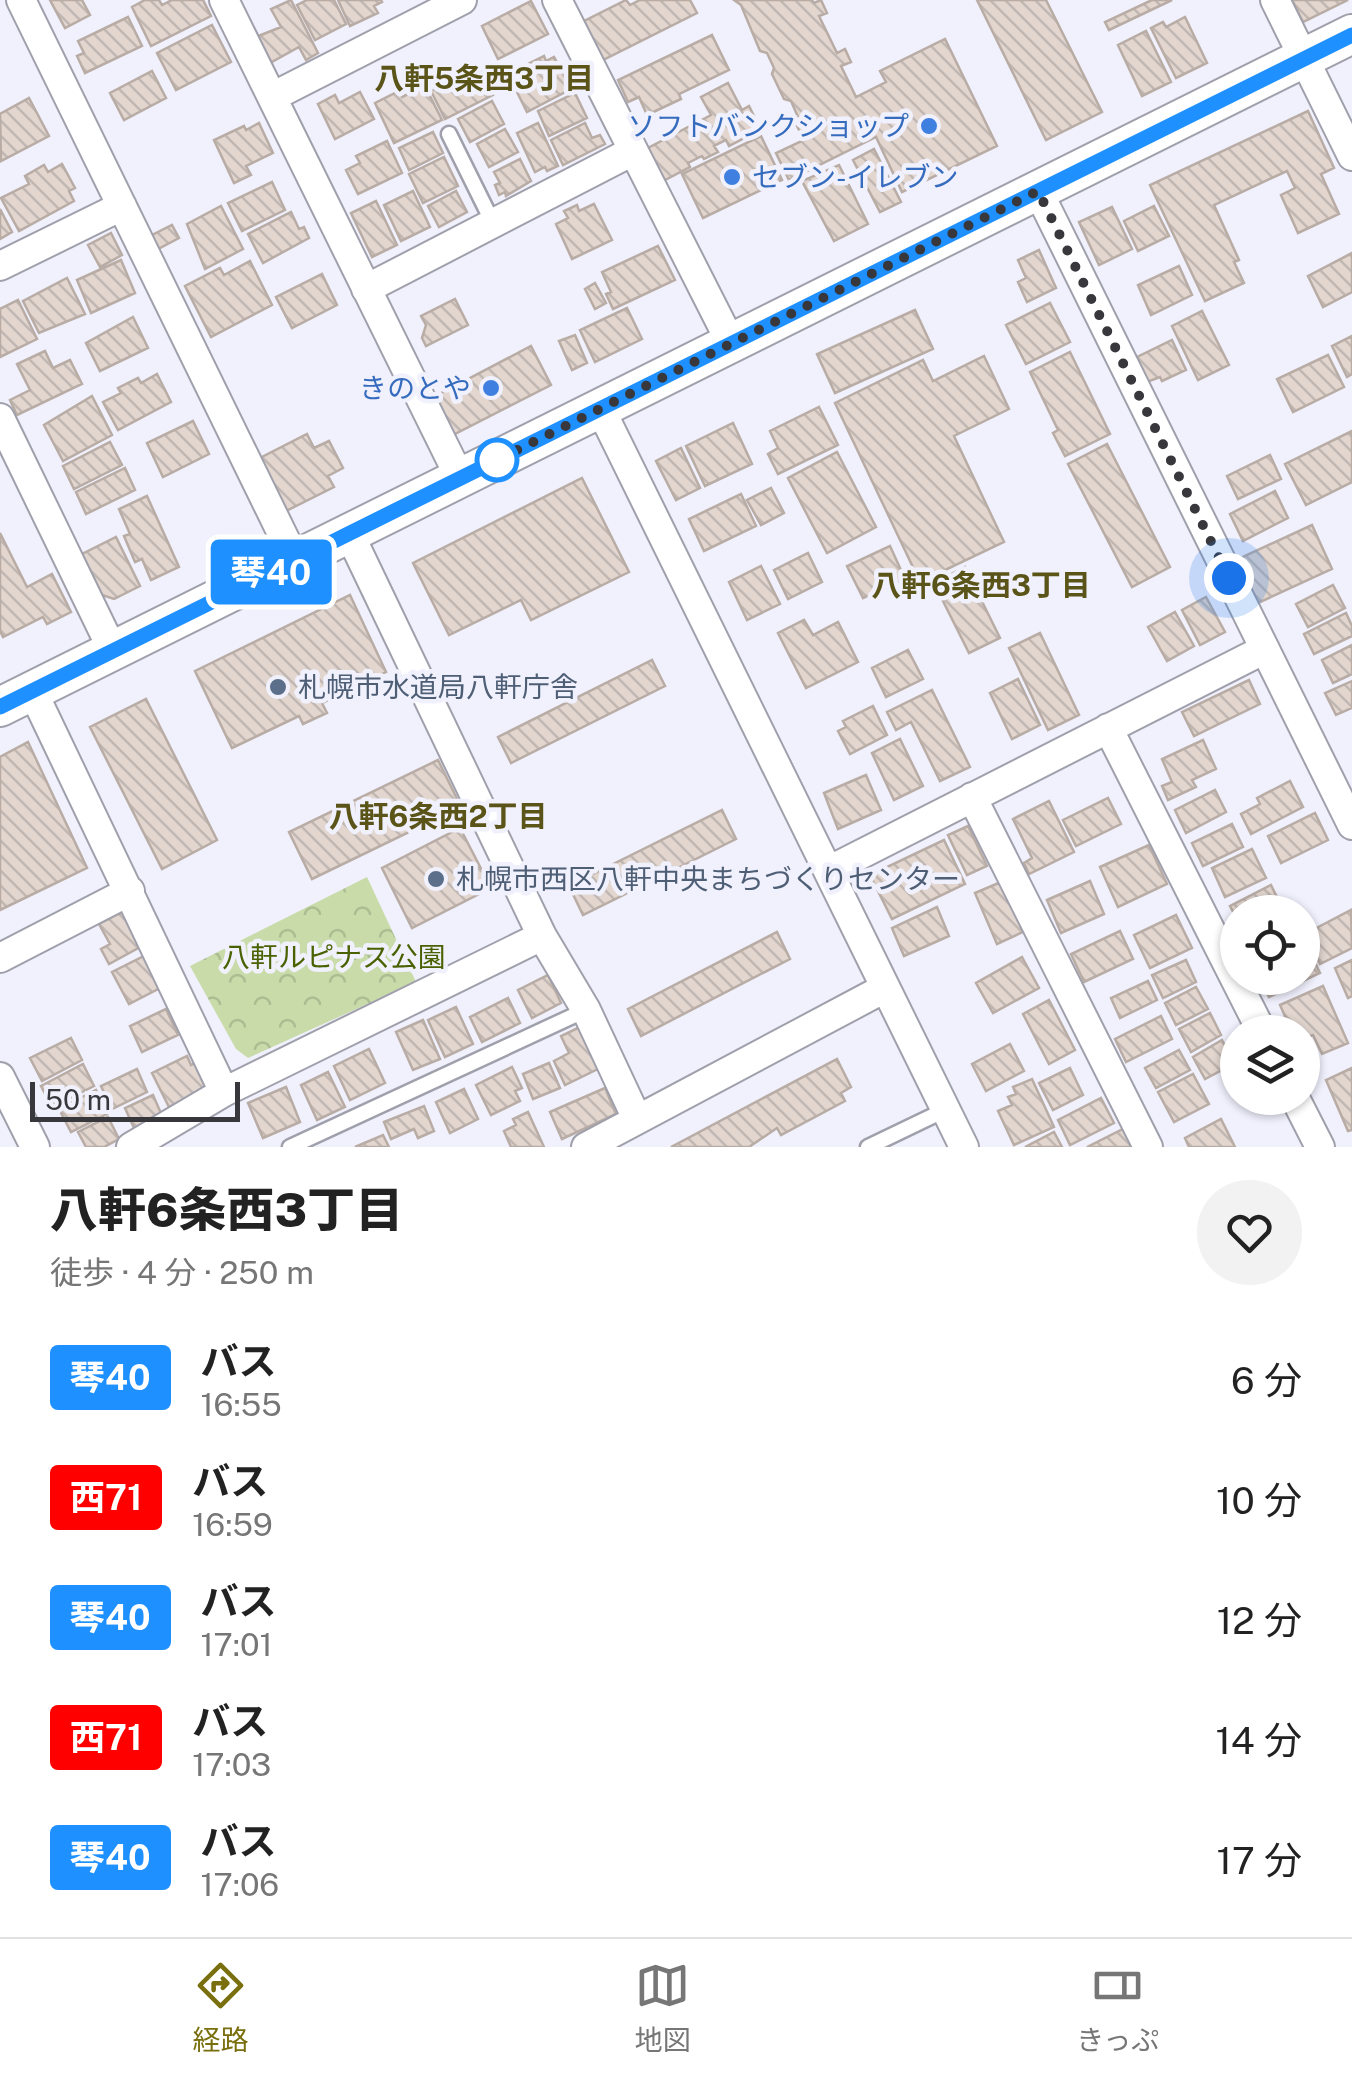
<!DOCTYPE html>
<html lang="ja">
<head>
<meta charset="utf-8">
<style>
  body { margin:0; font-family:"Public Sans","Noto Sans JP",sans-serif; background:#f2f2f2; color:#222; height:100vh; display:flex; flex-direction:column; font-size:38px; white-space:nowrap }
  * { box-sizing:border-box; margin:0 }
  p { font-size:32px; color:#767676 }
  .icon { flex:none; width:55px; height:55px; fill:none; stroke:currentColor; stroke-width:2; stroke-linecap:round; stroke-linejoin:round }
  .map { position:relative; height:1147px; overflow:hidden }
  .sheet { display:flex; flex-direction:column; background:#fff; flex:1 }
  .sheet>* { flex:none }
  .badge { padding:0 20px; border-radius:8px; font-size:35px; line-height:65px }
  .controls { position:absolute; left:1220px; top:895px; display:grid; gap:20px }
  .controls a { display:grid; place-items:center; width:100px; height:100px; border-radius:50%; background:#fff; box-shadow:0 2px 8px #0004; font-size:50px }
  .scale { position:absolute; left:30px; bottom:25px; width:210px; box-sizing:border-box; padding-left:10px; border:5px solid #37373c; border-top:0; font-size:28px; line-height:35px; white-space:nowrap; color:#37373c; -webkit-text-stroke:8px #f0f1fd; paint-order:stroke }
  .you { position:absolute; width:50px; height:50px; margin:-25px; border:8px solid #fff; border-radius:50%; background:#1a73e8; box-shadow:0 0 0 15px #1a73e833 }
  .map>.badge { position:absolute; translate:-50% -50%; box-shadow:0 0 0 5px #fff }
  .round { display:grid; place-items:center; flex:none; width:105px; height:105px; border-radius:52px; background:#f2f2f2 }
  .summary { display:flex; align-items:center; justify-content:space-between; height:170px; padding:0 50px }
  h1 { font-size:48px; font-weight:800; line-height:75px }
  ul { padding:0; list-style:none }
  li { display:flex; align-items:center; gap:30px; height:120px; padding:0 50px }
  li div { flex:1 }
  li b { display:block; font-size:38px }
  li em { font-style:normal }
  li .badge { min-width:110px; font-weight:700; text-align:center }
  .tab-bar { display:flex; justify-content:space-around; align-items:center; height:140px; border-top:2px solid #e0e0e0; background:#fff; font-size:28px; color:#767676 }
  .tab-bar a { display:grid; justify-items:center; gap:5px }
  .tab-bar .current { color:#796f0e }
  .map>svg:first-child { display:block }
  .forest { fill:url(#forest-crowns) }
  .building { fill:url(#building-back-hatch); stroke:#b8aca5; stroke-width:2.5 }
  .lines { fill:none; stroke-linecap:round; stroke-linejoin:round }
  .service-casing { stroke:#a0a0ac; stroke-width:19 }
  .minor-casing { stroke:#a0a0ac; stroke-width:32 }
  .secondary-casing { stroke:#a0a0ac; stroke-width:42 }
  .service { stroke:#fff; stroke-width:14 }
  .minor { stroke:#fff; stroke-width:28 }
  .secondary { stroke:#fff; stroke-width:38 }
  .line-casing { stroke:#fff; stroke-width:22 }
  .line { stroke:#1e90ff; stroke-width:15 }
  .walk { stroke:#37373c; stroke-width:10; stroke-dasharray:0 18 }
  .shop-dot { fill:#3f7fe0; stroke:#f0f1fd; stroke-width:4 }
  .stop-dot { fill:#fff; stroke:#1e90ff; stroke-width:5 }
  .service-dot { fill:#5c6f8a; stroke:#f0f1fd; stroke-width:4 }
  .labels { text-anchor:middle; stroke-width:9; stroke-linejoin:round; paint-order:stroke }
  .shop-label { font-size:28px; fill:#366cbe; stroke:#f0f1fd; text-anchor:end }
  .service-label { font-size:28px; fill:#4e5e75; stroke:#f0f1fd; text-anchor:start }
  .park-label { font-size:28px; fill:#496100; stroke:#f0f1fd }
  .neighbourhood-label { font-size:30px; font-weight:bold; fill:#5b5418; stroke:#f0f1fd }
</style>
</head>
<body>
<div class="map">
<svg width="1352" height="1147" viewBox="0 0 1352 1147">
  <defs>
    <pattern id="forest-crowns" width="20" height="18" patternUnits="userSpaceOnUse" patternTransform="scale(2.5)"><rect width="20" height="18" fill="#c8dba9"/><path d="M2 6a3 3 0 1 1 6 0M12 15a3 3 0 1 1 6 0" fill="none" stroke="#acbd92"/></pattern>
    <pattern id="building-back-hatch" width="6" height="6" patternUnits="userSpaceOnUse" patternTransform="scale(2.5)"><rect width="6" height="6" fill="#e2d6cf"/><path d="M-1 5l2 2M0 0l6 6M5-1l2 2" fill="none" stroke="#c2b8b3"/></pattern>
  </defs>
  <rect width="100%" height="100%" fill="#f0f1fd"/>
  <path class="forest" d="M367 877 416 982 248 1058 236 1049 190 966Z"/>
  <path class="building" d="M50 0H82L90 15 65 28Z
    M145 0H159L162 5 172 0H203L211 16 151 46 132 7Z
    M291 0 318 53 306 60 299 47 270 63 256 37 281 27 271 9Z
    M307 0H334L346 24 315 40 297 5Z
    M338 0H381L382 2 374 6 378 13 350 26Z
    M626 0 630 5 640 0H690L697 13 603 60 584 21Z
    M734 0H812L814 3 821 0 827 13 819 16 837 53 845 49 851 62 841 66 856 97 886 82 880 71 945 39 997 146 902 192 876 137 789 180 776 153 804 140 795 122 798 117 791 101 784 99 772 74 774 68 767 53 760 51 741 5Z
    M977 0H1046L1102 112 1046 140Z
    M1152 0H1172L1109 30 1105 22Z
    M1292 0H1348L1303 22Z
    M531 1 548 34 498 59 482 26Z
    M128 17 142 46 85 73 77 56 84 53 78 41Z
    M1185 17 1207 63 1176 78 1151 28 1163 22 1166 27Z
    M212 25 231 62 176 90 157 53Z
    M1146 31 1171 82 1142 96 1118 45Z
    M712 35 729 70 679 94 681 99 647 115 639 97 628 102 618 80Z
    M544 56 546 61 554 57 571 89 527 112 508 74Z
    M479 67 493 95 445 119 431 91Z
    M152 71 166 98 124 120 110 93Z
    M728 83 742 110 749 106 759 126 752 130 754 133 729 146 726 140 714 146 718 152 704 159 702 156 688 163 690 167 663 181 646 149 711 115 701 97Z
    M425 86 442 120 394 143 375 103 399 91 402 97Z
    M360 92 374 119 335 139 318 104 335 95 339 103Z
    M575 93 587 118 549 136 538 111Z
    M29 98 49 136 1 161 0 114Z
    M492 101 504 124 470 142 458 119Z
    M1308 111 1334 168 1321 174 1339 214 1298 233 1281 195 1295 188 1287 171 1214 205 1239 260 1234 262 1244 283 1205 301 1150 185Z
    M259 123 273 153 246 166 251 175 234 183 214 140 244 126 246 130Z
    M538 123 558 166 547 171 545 167 535 172 517 133Z
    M585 123 592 138 600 135 605 144 563 165 551 140Z
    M505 129 518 152 489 167 477 144Z
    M433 132 443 153 409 170 399 148Z
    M761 136 782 180 703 218 682 174Z
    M387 141 402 173 358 194 346 170 360 163 356 156Z
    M874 149 901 202 880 212 853 160Z
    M444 157 458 186 423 203 409 174Z
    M520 159 531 181 506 196 505 192 499 195 495 185 500 183 494 172Z
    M62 164 75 188 69 191 74 201 19 231 1 198 29 184 25 176 44 165 48 172Z
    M839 165 868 224 834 241 802 181Z
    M272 182 285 210 242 231 228 203Z
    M413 191 430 227 401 241 384 205Z
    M456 191 467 212 439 227 428 206Z
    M376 201 397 245 372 257 351 213Z
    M594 204 612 240 572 259 556 224 568 218 564 211 577 205 579 211Z
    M221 206 243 249 205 269 187 224Z
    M1154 206 1169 236 1138 251 1124 221Z
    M1112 207 1132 249 1099 265 1079 222Z
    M0 209 12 232 0 239Z
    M291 212 299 229 304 227 309 238 263 263 248 234Z
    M172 225 179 238 158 249 152 235Z
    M111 233 122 255 100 267 88 245Z
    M658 246 675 280 613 309 606 294 611 292 602 272Z
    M1039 250 1056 288 1027 302 1018 282 1026 278 1018 260Z
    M1352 253V292L1323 307 1308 276Z
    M121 260 135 293 91 313 77 280Z
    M250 261 272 305 211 337 185 286 220 268 224 275Z
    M1179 266 1192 295 1151 315 1138 285Z
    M322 274 337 305 292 328 276 297Z
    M67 278 85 314 39 333 23 301Z
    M595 283 606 303 595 309 585 289Z
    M455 299 468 325 426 346 422 338 426 325 421 316Z
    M18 300 37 339 0 357V309Z
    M1050 303 1070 342 1026 364 1006 325Z
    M627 308 642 339 595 362 580 330Z
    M915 310 933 349 835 393 817 354Z
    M1202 311 1229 365 1198 380 1172 326Z
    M133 317 148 348 100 371 86 343Z
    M575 335 587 363 572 370 559 341Z
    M1352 336V374L1347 377 1332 346Z
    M1172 340 1186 370 1162 381 1160 377 1147 382 1135 358Z
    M531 346 551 385 447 438 428 400Z
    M45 351 53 368 70 360 82 384 17 415 10 400 30 390 17 364Z
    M1070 352 1110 434 1065 456 1053 433 1058 430 1030 372Z
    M1328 355 1344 387 1293 412 1277 379Z
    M984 356 1009 409 954 436 1004 542 920 582 835 403 923 360 933 381Z
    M157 374 171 402 118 430 103 402 121 393 118 388 138 378 141 383Z
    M92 396 112 435 63 461 44 425Z
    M819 407 838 445 778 474 768 454 778 448 770 431Z
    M193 421 209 454 163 477 147 443Z
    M733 423 752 464 705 486 686 446Z
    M1352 431V482L1306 505 1285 464Z
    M307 434 314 448 329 441 343 468 328 476 334 487 286 511 279 508 256 460Z
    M110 442 122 465 74 489 63 466Z
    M1107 444 1170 567 1132 587 1068 464Z
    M681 448 700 488 676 500 656 461Z
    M837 452 876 527 827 553 788 478Z
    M1270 455 1281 479 1238 499 1227 476Z
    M125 468 135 490 86 514 76 492Z
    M582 478 629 572 531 620 521 600 449 635 413 563Z
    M771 488 784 513 761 525 747 500Z
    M1275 491 1288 518 1243 541 1230 514Z
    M741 494 756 526 704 551 689 519Z
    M147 496 179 567 151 580 142 559 135 562 124 536 130 534 119 509Z
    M1312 525 1332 569 1258 603 1238 559Z
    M0 533 27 587 52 574 71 612 47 624 43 617 3 637 0 631Z
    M116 537 140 586 114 599 102 595 82 554Z
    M890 546 905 579 863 598 847 566Z
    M808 553 822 582 788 599 774 570Z
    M761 566 780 604 747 620 729 582Z
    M965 567 1000 638 969 653 934 583Z
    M1333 585 1345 608 1308 627 1296 604Z
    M350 595 386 672 322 703 327 713 303 724 299 716 232 748 195 671Z
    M1206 597 1225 632 1200 645 1182 610Z
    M1175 612 1194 646 1167 661 1148 627Z
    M1346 613 1352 626V636L1314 654 1304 634Z
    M804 620 813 635 838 622 858 662 806 688 778 633Z
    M1040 633 1079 715 1048 730 1009 648Z
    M1352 645V674L1333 683 1322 660Z
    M908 650 923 679 886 697 872 668Z
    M652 660 665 686 511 763 498 737Z
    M1018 679 1040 725 1012 739 990 693Z
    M1249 680 1260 704 1194 736 1182 712Z
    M1352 681V708L1336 715 1325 693Z
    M932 690 970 767 940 781 911 722 896 730 887 712Z
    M146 699 217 840 162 869 90 727Z
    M873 706 887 735 850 754 838 731 846 727 843 721Z
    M900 739 923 786 894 800 872 753Z
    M1203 740 1216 769 1192 780 1196 787 1168 800 1162 786 1172 782 1162 759Z
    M28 742 87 868 0 910V757Z
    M438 760 461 807 312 879 289 832Z
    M866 775 881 810 838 829 824 793Z
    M1290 781 1303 807 1251 834 1241 814 1260 804 1257 798Z
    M1215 790 1226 812 1186 833 1175 810Z
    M1108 798 1121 824 1076 846 1063 820Z
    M1049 801 1074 852 1029 874 1024 863 1032 858 1013 819Z
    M722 810 736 839 583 915 569 886Z
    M1315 813 1328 840 1281 863 1268 836Z
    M1232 824 1243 847 1203 866 1192 843Z
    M968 826 987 866 967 875 948 835Z
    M460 828 491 888 412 928 382 868Z
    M944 840 965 884 892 919 870 875Z
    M1149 845 1167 884 1118 907 1100 867Z
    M1252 849 1266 878 1225 897 1212 868Z
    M1090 881 1104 914 1061 933 1047 900Z
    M1001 882 1023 932 997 944 975 893Z
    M1271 885 1284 912H1238V921L1230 906Z
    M937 907 949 936 904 956 892 928Z
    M1351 910 1352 948 1320 964 1305 934Z
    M124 911 142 946 109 964 101 949 110 944 99 924Z
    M1176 915 1192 948 1150 968 1134 935Z
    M1120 931 1133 959 1084 982 1071 954Z
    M777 932 790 959 641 1036 628 1009Z
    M1307 946 1320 973 1269 997 1260 978H1302V948Z
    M148 954 164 986 129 1004 112 972Z
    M1022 957 1039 988 993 1013 976 983Z
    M1186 960 1196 982 1163 998 1152 975Z
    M1352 960V996L1348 998 1335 968Z
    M548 975 561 1003 532 1018 518 990Z
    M1148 981 1157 1000 1120 1018 1111 998Z
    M1323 986 1348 1043 1322 1054 1313 1035 1306 1038 1303 1030 1292 1032 1280 1005Z
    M1196 987 1208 1009 1176 1025 1165 1003Z
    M508 998 520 1023 482 1042 470 1017Z
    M1049 1000 1075 1050 1049 1064 1023 1014Z
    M456 1007 473 1044 445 1057 428 1020Z
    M166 1009 178 1035 142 1052 130 1026Z
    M1210 1013 1221 1035 1191 1052 1179 1029Z
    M1161 1016 1172 1039 1126 1062 1115 1039Z
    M423 1020 440 1059 413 1070 396 1032Z
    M580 1027 600 1068 565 1085 554 1061 569 1053 561 1036Z
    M71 1038 82 1060 42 1081 30 1058Z
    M1222 1040 1235 1063 1205 1079 1193 1057Z
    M1010 1044 1024 1071 986 1091 972 1064Z
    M369 1049 385 1083 350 1100 334 1066Z
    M1179 1050 1190 1070 1156 1088 1145 1068Z
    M187 1056 191 1065 195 1063 207 1088 169 1107 152 1073Z
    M837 1059 851 1087 841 1093 845 1101 781 1135 777 1128 749 1147H671Z
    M549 1063 560 1088 533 1099 523 1074Z
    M83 1064 94 1086 52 1107 41 1086Z
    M512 1067 522 1088 515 1091 520 1101 491 1115 476 1085Z
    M1070 1068 1083 1095 1053 1110 1039 1083Z
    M1352 1068V1130L1348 1131 1326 1080Z
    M137 1069 147 1092 112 1109 101 1086Z
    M328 1072 345 1107 317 1120 301 1085Z
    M1193 1074 1209 1104 1174 1122 1158 1092Z
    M1032 1079 1054 1127 1014 1145 998 1111 1012 1105 1008 1097 1016 1094 1013 1087Z
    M286 1087 300 1122 263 1138 248 1103Z
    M605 1088 616 1114 562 1139 550 1112Z
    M464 1089 478 1119 450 1133 436 1102Z
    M96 1090 107 1114 71 1132 59 1109Z
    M153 1095 163 1118 135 1130 125 1108Z
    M1101 1098 1114 1123 1070 1145 1058 1120Z
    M424 1106 434 1131 418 1138 414 1129 391 1139 384 1122Z
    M528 1112 544 1147H511L504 1131 516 1125 513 1119Z
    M108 1117 119 1139 104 1147H86L78 1132Z
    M1221 1119 1235 1147H1189L1185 1138Z
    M1123 1129 1132 1147H1087Z
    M1054 1132 1062 1147H1025Z
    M383 1135 389 1147H355Z"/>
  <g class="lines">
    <g class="service-casing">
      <path id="service" d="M449 134 493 223
        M290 1147 586 1010
        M868 1147 945 1110"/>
    </g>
    <g class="minor-casing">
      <path id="minor" d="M21 0 295 560
        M224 0 460 478
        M557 0 731 343
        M1275 0 1352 156
        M272 97 462 0
        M1038 191 1352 825
        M0 266 122 206
        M366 289 633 151
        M600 408 964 1147
        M0 418 113 651
        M349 533 542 936 586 1010 637 1119
        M32 690 224 1092
        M1108 728 1262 1032
        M972 797 1148 1147
        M828 871 1265 649
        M0 958 130 891
        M0 1077 35 1147
        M1295 1098 1320 1147
        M131 1147 224 1092 542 936
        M586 1147 885 988"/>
    </g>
    <g class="secondary-casing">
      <path id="secondary" d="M0 707 1352 34"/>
    </g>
    <use href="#service" class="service"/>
    <use href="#minor" class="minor"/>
    <use href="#secondary" class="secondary"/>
  </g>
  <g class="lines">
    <g class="line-casing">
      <path id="line" d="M0 707 1352 35"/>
    </g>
    <use href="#line" class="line"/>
    <path class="walk" d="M497 460 491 463 1038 191 1229 578"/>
  </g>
  <g class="shop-dot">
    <circle cx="929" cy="126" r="10"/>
    <circle cx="732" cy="177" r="10"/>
    <circle cx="491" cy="388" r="10"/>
  </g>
  <circle class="stop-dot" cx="497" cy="460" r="20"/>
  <g class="service-dot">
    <circle cx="278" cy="687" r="10"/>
    <circle cx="436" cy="879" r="10"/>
  </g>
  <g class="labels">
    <g class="shop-label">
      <text x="909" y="136">ソフトバンクショップ</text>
      <text x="752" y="187" text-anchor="start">セブン-イレブン</text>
      <text x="471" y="398">きのとや</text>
    </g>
    <g class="service-label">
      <text x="298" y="697">札幌市水道局八軒庁舎</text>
      <text x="456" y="889">札幌市西区八軒中央まちづくりセンター</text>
    </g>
    <g class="park-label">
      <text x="334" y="967">八軒ルピナス公園</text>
    </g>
    <g class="neighbourhood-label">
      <text x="484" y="89">八軒5条西3丁目</text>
      <text x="981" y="596">八軒6条西3丁目</text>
      <text x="438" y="827">八軒6条西2丁目</text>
    </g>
  </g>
</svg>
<div class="controls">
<a><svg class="icon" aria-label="locate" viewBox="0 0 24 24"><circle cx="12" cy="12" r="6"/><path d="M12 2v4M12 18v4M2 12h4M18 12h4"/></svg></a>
<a><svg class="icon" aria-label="layers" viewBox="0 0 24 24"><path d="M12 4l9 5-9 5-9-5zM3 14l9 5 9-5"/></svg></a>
</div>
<div class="scale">50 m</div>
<div class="you" style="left:1229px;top:578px"></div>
<b class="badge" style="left:271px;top:572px;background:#1e90ff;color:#fff">琴40</b>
</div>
<section class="sheet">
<div class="summary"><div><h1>八軒6条西3丁目</h1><p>徒歩 · 4 分 · 250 m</p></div><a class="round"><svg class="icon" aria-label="heart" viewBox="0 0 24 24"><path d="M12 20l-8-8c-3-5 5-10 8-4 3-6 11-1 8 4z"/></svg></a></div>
<ul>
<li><span class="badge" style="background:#1e90ff;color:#fff">琴40</span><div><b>バス</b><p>16:55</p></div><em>6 分</em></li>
<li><span class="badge" style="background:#f00;color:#fff">西71</span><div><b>バス</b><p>16:59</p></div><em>10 分</em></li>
<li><span class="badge" style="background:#1e90ff;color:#fff">琴40</span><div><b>バス</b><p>17:01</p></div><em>12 分</em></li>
<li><span class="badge" style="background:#f00;color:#fff">西71</span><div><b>バス</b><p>17:03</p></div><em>14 分</em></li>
<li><span class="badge" style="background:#1e90ff;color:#fff">琴40</span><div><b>バス</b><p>17:06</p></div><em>17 分</em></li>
</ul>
</section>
<nav class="tab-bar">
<a class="current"><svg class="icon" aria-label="directions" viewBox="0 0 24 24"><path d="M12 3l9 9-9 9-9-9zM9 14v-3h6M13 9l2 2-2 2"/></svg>経路</a>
<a><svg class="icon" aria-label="map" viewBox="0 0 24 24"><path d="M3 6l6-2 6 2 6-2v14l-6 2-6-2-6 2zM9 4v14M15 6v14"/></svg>地図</a>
<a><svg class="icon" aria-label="tickets" viewBox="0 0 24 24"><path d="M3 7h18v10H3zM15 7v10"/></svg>きっぷ</a>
</nav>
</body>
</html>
